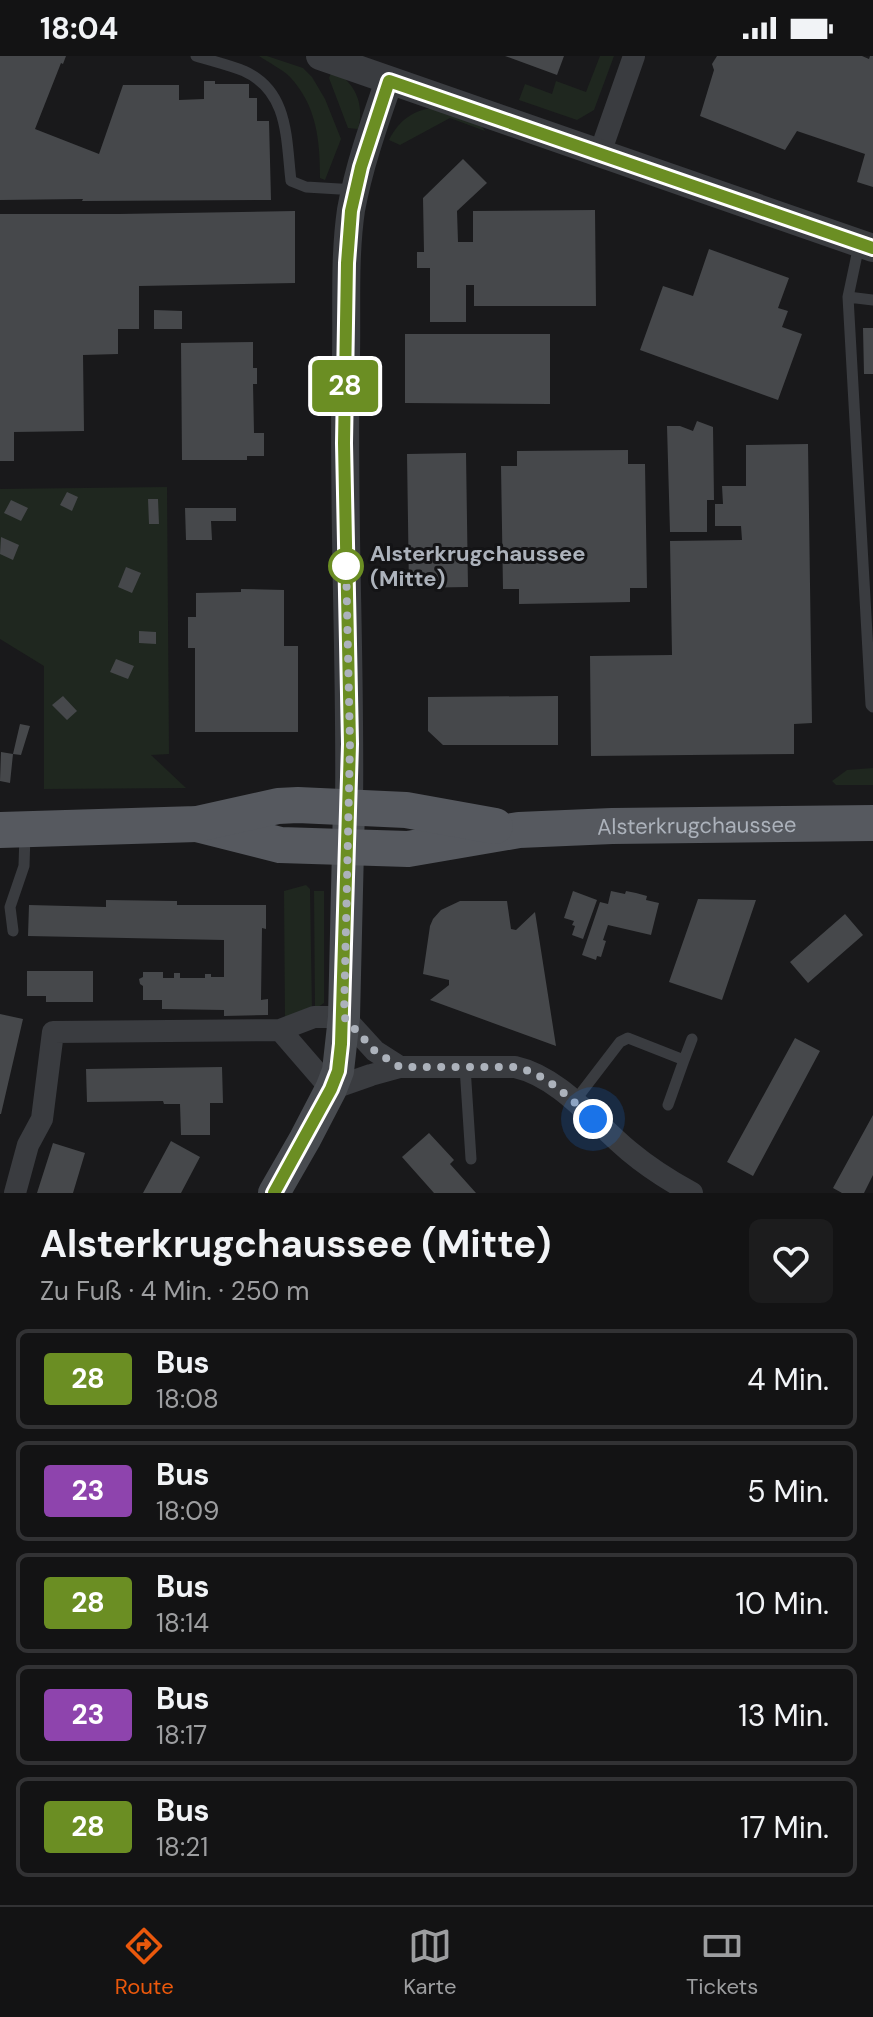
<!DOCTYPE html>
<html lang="de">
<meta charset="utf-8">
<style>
:root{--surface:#131314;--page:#1c1c1d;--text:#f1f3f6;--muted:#9d9ea0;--line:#323234;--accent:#ea580c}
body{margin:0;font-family:"DM Sans",sans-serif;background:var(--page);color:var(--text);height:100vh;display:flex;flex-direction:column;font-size:30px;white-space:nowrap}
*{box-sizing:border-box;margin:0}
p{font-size:26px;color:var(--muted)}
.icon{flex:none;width:44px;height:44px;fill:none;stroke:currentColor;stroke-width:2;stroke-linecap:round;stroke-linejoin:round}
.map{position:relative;height:1137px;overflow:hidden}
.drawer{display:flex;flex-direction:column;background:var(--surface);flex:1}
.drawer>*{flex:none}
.badge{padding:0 16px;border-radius:6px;font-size:28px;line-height:52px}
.you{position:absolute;width:40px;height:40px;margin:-20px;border:6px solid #fff;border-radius:50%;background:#1a73e8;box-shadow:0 0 0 12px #1a73e833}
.map>.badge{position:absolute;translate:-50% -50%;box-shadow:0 0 0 4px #fff}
.round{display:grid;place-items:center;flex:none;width:84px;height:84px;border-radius:12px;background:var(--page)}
.head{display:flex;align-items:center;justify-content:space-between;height:136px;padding:0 40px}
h1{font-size:38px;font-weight:700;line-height:60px}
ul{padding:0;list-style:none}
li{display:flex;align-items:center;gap:24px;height:100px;margin:0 16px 12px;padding:0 24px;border:4px solid var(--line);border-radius:12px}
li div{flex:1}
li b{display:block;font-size:30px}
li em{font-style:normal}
li .badge{min-width:88px;font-weight:700;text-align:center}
.status{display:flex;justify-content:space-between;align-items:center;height:56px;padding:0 40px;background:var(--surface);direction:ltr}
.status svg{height:22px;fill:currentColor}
.tab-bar{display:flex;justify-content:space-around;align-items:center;height:112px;border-top:2px solid var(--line);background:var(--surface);font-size:22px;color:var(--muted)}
.tab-bar a{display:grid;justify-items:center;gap:4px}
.tab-bar .current{color:var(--accent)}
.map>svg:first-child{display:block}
</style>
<div class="status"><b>18:04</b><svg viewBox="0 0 49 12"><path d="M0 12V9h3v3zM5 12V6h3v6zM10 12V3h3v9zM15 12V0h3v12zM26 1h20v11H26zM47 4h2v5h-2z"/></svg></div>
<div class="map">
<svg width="873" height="1137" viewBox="0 0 873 1137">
<rect width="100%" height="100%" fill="#19191b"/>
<path fill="#1f271f" d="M259,0H267L303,12L312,21L325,43L341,83L325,124L320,122C320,85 317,50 290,21C282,13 269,7 259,0Z
M600,0H614L594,54L577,64L519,44L525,28L552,38L556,25L586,36Z
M332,15C355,25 365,48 358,73L348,72L329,22Z
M436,52L477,64L485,75L450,62L400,89L389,84C399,64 414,53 436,52Z
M167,431L169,698L151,699L186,732L44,733V610L0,583V433Z
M873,712V729H836L832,725L847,714Z
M306,829L310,833L312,955L285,965L284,835Z
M314,835H324V947L315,953Z"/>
<path fill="#46484b" d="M0,0H66L63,8L61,7L35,73L99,98L123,29H179V44L204,43V25H215V28H249V42H257V65H269L271,144L82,145L83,143L0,144Z
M505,0H564L557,19Z
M717,0H862L869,3L870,0H873V131L857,126L865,98L797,75L785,94L700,60L714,14L712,8Z
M463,103L487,127L457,155L458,186H473V155L595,154L596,250H474V229H466V266H430V212H417V196H424L423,142Z
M295,155V227L139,230V273H118V298L83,299L84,375L14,376V405H0V158H119Z
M709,193L789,222L778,252L788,255L782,271L802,278L778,344L640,294L663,230L693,240Z
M154,254L182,255V273H154Z
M863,272H873V318H864Z
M405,278H550V348L405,347Z
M253,286V312H257V328H253L254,377H264V400H247V404H182L181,287Z
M697,365L713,371L714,444H707V476H670L667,370H680L693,375Z
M808,388L812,667L794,668V698L591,700L590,600L672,599L670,485L742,484L741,470H715V448H723L722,430H746V389Z
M628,394V408H645L647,532H630V546L519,548V533H503L501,410H517V395Z
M466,397L468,531L409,532L407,398Z
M67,436L78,441L72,455L60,449Z
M148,443H158L159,468H149Z
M11,444L28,452L21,465L4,457Z
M185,452H236V465H211L212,484H186Z
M1,481L19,489L13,504L0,498Z
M126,511L141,517L132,537L118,531Z
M241,533L284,534V590H298V676H195V592H188V561H196V537L241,536Z
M139,575L156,576V588L139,587Z
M116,603L134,610L128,623L110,616Z
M63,640L77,655L67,664L52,649Z
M558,640V689H443L428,675V641Z
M20,668L30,670L21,699L13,698Z
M1,696L13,698L10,727L0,725Z
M573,835L597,844L583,883L572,879L575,870L572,869L574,865L564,862Z
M611,835L625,838L626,835L636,837L647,840L646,844L659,847L651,879L608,869L603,884L606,885L601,901L597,900L596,904L582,899L600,846L608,848Z
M698,843L756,844L722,944L669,926Z
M106,844L177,845V849H266V873L262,872L261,944L268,943V959L224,960V954L162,953V944H143V930L140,928L139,923L143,921V916H163V922H174V917H180V922H205V918H211V921H224V884L28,880L29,849L106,851Z
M460,845H507L511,873L516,874L535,856L556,990L430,944L449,929V924L423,918L430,870L433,863L441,854Z
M845,858L863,879L808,927L790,906Z
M27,915H93V946H46V940H27Z
M0,958L23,963L1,1058H0Z
M795,982L820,995L753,1120L727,1106Z
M222,1011L223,1047H210V1079H181L180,1048H164L163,1045L87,1046L86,1013Z
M873,1059V1119L864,1137H842L833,1132Z
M429,1077L454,1104L450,1108L476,1137H434L402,1101Z
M171,1085L200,1101L181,1137H143Z
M53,1087L85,1097L73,1137H37Z"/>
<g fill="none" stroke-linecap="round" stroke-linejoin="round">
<path stroke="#3a3c40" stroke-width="11" d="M196,0C212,5 229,9 244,15C289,35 286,83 291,125L306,131L356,134
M859,189L848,241L871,649L873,651
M848,241L873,244
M13,875L10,851L24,810L25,778
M465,1011L471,1103
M574,1046L620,986L628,982L684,1004L692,983
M668,1049L684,1004"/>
<path stroke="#3a3c40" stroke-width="22" d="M600,97L634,0
M280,974L331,1033L371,1019L400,1011H515C560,1021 594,1066 629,1095C648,1111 670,1125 692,1137
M15,1137L28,1089L42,1063L53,976L280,974L314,961H344L375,995L400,1011"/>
<path stroke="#3a3c40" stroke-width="28" d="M320,0L873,192
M349,750C351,600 342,450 346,300C347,252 344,202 351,154C359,110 374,68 389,25"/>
<path stroke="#484b50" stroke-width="32" d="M274,1137L305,1083L331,1033L338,1015L344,961L349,750"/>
<g stroke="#56595f" stroke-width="36">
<path id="s1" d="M197,768L280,789L408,793L519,774L612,770L873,767"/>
<path d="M0,774L197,768L278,750L298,749L406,754L495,770"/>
</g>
</g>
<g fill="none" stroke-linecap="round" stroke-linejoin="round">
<defs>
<path id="line" d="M274,1137L331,1033L338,1015L341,988L350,688L344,387L347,207L351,155L361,111L389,25L873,192"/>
</defs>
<use href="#line" stroke="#fff" stroke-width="18"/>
<use href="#line" stroke="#6b8e23" stroke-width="12"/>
<path stroke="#acb2bb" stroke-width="8" stroke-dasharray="0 14.4" d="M346,510V506L350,688L344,961L375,995L400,1011H515C547,1018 568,1041 593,1063"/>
</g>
<circle fill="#fff" stroke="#6b8e23" stroke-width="4" cx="346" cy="510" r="16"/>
<g text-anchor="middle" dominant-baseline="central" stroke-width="6" stroke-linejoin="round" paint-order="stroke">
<g font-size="22" font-weight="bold" fill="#acb2bb" stroke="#141416" text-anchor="start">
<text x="370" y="497">Alsterkrugchaussee<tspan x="370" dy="25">(Mitte)</tspan></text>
</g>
<g font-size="22" fill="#acb2bb" stroke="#141416">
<text stroke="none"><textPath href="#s1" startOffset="504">Alsterkrugchaussee</textPath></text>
</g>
</g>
</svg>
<div class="you" style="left:593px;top:1063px"></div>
<b class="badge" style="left:345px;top:330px;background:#6b8e23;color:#fff">28</b>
</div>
<section class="drawer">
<div class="head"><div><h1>Alsterkrugchaussee (Mitte)</h1><p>Zu Fuß · 4 Min. · 250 m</p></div><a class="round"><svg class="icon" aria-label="heart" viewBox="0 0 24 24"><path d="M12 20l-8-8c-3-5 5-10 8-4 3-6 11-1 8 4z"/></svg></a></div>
<ul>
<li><span class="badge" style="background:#6b8e23;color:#fff">28</span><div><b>Bus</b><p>18:08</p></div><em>4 Min.</em></li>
<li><span class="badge" style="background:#8e44ad;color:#fff">23</span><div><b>Bus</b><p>18:09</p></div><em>5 Min.</em></li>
<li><span class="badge" style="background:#6b8e23;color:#fff">28</span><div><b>Bus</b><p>18:14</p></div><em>10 Min.</em></li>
<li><span class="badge" style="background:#8e44ad;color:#fff">23</span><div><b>Bus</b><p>18:17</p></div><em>13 Min.</em></li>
<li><span class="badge" style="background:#6b8e23;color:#fff">28</span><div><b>Bus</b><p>18:21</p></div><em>17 Min.</em></li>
</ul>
</section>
<nav class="tab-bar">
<a class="current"><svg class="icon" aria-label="directions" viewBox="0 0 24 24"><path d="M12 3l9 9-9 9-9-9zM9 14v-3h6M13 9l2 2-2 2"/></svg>Route</a>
<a><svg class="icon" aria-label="map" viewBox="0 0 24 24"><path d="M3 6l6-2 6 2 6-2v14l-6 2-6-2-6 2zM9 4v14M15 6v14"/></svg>Karte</a>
<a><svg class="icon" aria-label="tickets" viewBox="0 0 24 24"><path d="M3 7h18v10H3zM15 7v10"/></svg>Tickets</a>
</nav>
